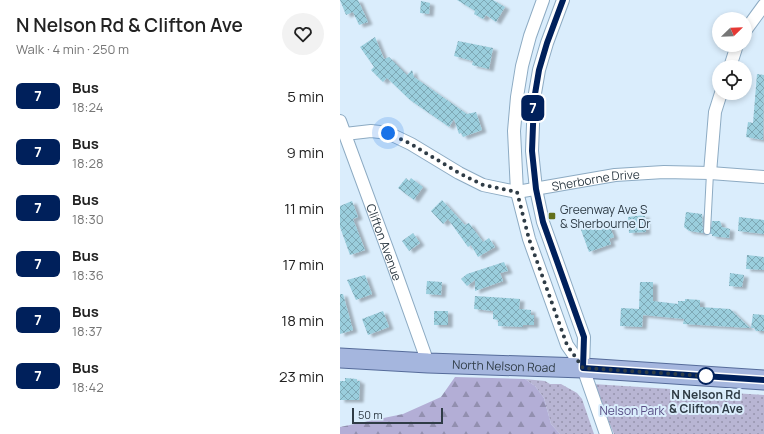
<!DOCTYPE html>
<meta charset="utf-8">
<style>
:root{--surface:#fff;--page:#f2f2f2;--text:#222;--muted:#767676}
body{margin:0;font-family:Manrope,sans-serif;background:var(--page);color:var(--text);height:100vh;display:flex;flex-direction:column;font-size:15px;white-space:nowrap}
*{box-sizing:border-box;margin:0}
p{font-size:13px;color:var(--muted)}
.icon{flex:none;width:22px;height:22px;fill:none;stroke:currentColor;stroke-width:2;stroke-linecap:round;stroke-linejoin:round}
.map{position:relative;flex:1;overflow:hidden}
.side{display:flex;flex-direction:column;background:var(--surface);width:340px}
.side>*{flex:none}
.badge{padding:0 8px;border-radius:6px;font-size:14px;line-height:26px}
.needle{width:26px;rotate:67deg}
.buttons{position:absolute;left:372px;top:12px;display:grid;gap:8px}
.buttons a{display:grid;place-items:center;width:40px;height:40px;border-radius:50%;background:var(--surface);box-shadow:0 2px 6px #0003;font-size:20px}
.scale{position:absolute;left:12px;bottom:10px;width:91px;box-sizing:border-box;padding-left:4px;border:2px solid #2f3c46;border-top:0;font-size:11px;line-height:14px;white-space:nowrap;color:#2f3c46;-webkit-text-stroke:3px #daedfc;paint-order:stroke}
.you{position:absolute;width:20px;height:20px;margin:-10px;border:3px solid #fff;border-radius:50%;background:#1a73e8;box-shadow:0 0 0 6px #1a73e833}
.map>.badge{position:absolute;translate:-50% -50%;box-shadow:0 0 0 2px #fff}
.round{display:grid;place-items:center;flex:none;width:42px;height:42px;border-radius:21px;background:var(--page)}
.headline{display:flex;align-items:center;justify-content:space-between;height:68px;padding:0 16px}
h1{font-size:19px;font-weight:600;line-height:30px}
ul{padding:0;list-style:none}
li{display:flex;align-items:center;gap:12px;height:56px;padding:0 16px}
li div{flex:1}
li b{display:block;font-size:15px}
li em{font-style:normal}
li .badge{min-width:44px;font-weight:700;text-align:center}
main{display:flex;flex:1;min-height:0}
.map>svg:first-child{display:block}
</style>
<main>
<section class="side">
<div class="headline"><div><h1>N Nelson Rd &amp; Clifton Ave</h1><p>Walk · 4 min · 250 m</p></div><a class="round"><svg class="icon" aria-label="heart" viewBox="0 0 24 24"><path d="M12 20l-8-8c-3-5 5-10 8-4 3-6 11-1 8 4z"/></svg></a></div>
<ul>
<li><span class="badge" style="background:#00205b;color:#fff">7</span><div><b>Bus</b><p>18:24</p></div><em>5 min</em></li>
<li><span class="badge" style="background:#00205b;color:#fff">7</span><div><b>Bus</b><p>18:28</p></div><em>9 min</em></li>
<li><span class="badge" style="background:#00205b;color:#fff">7</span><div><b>Bus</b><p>18:30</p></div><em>11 min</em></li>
<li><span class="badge" style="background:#00205b;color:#fff">7</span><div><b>Bus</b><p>18:36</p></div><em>17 min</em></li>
<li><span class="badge" style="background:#00205b;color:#fff">7</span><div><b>Bus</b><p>18:37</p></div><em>18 min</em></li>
<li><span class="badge" style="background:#00205b;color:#fff">7</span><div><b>Bus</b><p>18:42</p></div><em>23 min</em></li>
</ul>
</section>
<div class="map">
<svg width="424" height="434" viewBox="0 0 424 434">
<defs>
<pattern id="green-dots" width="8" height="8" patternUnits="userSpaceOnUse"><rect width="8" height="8" fill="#b8b5d3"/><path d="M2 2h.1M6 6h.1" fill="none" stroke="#9694ad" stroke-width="1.8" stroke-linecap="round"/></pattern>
<pattern id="forest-firs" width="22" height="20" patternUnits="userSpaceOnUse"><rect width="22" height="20" fill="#b3aed6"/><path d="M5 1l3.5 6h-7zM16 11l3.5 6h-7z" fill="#928faf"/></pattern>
<pattern id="building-cross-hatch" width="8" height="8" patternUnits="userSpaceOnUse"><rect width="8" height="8" fill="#9acedd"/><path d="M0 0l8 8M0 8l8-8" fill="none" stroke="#7ea8b5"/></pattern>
<filter id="shadow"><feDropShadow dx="4.5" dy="2.5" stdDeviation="1" flood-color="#0004"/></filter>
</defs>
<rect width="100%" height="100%" fill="#daedfc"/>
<path fill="url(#green-dots)" d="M185,379L205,381L210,384H221L237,393L242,399L254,434H220L211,424L204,398L195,386Z
M253,384L424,395V434H274Z"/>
<path fill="url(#forest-firs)" d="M115,377L185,379L195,386L204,398L211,424L220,434H0V427L63,414L101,397Z"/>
<path fill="url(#building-cross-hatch)" filter="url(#shadow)" d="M0,0H18L28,22L19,25L13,12L6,15Z
M117,0H153L165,7L156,22L146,15L143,19L134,14L135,11Z
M81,1L90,3L89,14L80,13Z
M35,37L44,59L49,57L67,75L72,70L74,77L127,114L136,112L142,130L123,137L121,133L119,134L114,119L109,127L70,100L47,78L43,82L31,70L34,67L20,47Z
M118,41L153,48L149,69L132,65L133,61L114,56Z
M417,74L424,75L423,140L406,137L408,122L413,123Z
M66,178L69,181L71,178L83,187L74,200L58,188Z
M102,200L125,225L129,223L143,242L149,238L155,247L138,257L131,245L128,247L108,219L103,224L91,211Z
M12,201L18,217L13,219L25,250L10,255L0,227V206Z
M346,212L362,214L363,233L349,231L344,227Z
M305,215L306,232L289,233L288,217Z
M399,217L424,220V234L398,231Z
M257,221L259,225L268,222L274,237L269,239L271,244L249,252L240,227Z
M372,221H380L382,227L390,229L389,238L372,236V234H370Z
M73,233L80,243L69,251L62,241Z
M407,255L424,257V270L406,269Z
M164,262L168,271L160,273L163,281L135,291V280L127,286L121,279L127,274Z
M390,273L404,275L402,287L389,286Z
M25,275L32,294L16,300L7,280Z
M87,281L102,282L101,295L86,294Z
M300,282H313V301L338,304V301H345V299L360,300V307L390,309L410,328L343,324L344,319L303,315L302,327L280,326L281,308L299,309Z
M0,294H3L13,330L0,334Z
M135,296L180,299L179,309L191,310V315H194V325H183V327L158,326V320L153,319V311L134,309Z
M43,311L49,327L28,335L22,319Z
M94,311H108V325H94Z
M413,314L424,315V331H416L414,328H411Z
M5,378L17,379V381H20L19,400H0V381H5Z"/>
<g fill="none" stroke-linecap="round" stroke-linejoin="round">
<defs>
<path id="lane" d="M367,231L370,173"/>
<g id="street">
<path d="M203,0L190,36L182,66L177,97L174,131L177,192L189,239L227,345L243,368L266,434"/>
<path d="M223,0L207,43L199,70L194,99L192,151L196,189L203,222L244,337L243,368"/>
<path d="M405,31L424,5"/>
<path d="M390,67L397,45"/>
<path id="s1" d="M0,121L52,262L88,363"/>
<path id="s2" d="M5,134L31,131L48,133L71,144L119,173L143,185L177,192L275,175L324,172L370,173L424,177"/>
<path d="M370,173L375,112L381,93"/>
</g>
<g id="primary">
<path id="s3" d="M0,358L88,363L243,368L424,380"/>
</g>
</defs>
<use href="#lane" stroke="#8dabc3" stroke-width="8"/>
<use href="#street" stroke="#8dabc3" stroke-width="14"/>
<use href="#primary" stroke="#556b9a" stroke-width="21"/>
<use href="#lane" stroke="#fff" stroke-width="6"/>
<use href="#street" stroke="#fff" stroke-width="12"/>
<use href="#primary" stroke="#a5b6de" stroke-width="19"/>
</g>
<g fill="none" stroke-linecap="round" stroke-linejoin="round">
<defs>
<path id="line" d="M223,0L207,43L199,70L194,100L192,151L196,189L203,222L244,337L243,368L424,380"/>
</defs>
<use href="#line" stroke="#fff" stroke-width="9"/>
<use href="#line" stroke="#00205b" stroke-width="6"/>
<path stroke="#2f3c46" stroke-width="4" stroke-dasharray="0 7.2" d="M48,133L71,144L119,173L143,185L177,192L189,239L227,345L243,368L366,376"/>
</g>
<rect fill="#62701b" stroke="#daedfc" stroke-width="1.5" x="208" y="212" width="8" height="8" rx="2"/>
<circle fill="#fff" stroke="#00205b" stroke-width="2" cx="366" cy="376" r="8"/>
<g text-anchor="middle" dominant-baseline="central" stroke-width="4" stroke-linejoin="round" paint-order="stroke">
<g font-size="12" fill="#2f3c46" stroke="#daedfc">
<text stroke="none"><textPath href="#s2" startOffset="266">Sherborne Drive</textPath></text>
<text stroke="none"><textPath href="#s1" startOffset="129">Clifton Avenue</textPath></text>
<text stroke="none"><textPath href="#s3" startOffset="164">North Nelson Road</textPath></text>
</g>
<g font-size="12" fill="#2f3c46" stroke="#daedfc" text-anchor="start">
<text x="220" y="209">Greenway Ave S<tspan x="220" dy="14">&amp; Sherbourne Dr</tspan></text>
</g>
<g font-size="12" font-weight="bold" fill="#2f3c46" stroke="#daedfc">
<text x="366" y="394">N Nelson Rd<tspan x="366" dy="14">&amp; Clifton Ave</tspan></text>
</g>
<g font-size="12" fill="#584e85" stroke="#daedfc">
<text x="292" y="410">Nelson Park</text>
</g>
</g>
</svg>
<div class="buttons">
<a><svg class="needle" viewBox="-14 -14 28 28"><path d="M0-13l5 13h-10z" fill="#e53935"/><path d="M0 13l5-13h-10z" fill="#767676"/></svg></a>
<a><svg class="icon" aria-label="locate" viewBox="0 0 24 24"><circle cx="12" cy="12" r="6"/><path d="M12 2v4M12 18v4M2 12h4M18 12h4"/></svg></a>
</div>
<div class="scale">50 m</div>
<div class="you" style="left:48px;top:133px"></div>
<b class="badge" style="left:193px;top:108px;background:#00205b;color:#fff">7</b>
</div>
</main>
